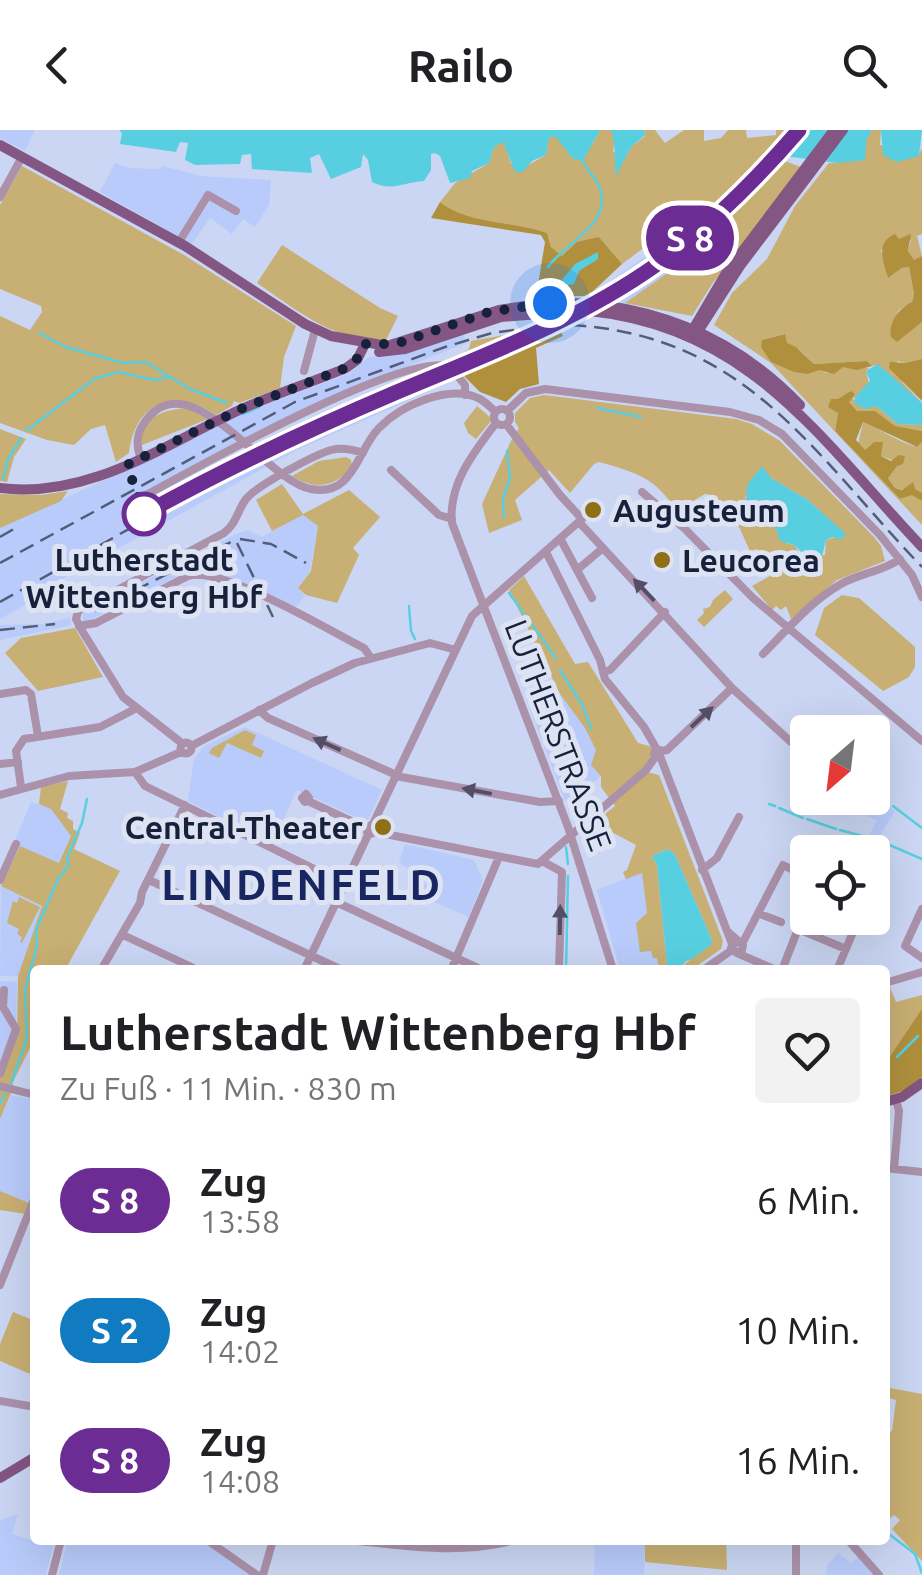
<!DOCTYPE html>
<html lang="de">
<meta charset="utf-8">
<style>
:root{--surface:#fff;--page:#f2f2f2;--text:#202124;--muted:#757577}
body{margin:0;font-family:Ubuntu,sans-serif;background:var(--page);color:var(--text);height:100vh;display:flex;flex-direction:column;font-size:38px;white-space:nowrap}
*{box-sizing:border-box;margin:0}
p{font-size:32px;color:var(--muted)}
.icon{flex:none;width:55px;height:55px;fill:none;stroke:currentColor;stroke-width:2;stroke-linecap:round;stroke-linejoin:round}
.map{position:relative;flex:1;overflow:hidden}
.side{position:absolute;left:30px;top:835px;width:860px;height:580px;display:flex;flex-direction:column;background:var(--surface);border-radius:10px;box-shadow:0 10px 40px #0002}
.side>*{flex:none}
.badge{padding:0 20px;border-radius:32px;font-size:35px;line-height:65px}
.needle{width:65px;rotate:208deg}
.fabs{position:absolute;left:790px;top:585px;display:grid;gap:20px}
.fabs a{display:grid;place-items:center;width:100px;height:100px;border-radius:10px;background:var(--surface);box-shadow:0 10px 40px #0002;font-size:50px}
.you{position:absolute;width:50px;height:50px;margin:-25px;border:8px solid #fff;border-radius:50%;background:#1a73e8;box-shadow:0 0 0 15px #1a73e833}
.map>.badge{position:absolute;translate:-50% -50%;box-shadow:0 0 0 5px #fff}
.round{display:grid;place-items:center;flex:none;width:105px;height:105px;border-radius:10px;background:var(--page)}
.summary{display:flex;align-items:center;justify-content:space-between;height:170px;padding:0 30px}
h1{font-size:48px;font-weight:700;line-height:75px}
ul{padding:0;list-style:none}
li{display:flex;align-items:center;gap:30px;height:130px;padding:0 30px}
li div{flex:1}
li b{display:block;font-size:38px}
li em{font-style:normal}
li .badge{min-width:110px;font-weight:700;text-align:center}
header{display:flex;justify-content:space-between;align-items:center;height:130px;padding:0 30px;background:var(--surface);font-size:45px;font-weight:700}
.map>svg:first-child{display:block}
</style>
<header><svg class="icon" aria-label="back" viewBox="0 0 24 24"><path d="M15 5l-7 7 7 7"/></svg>Railo<svg class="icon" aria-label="search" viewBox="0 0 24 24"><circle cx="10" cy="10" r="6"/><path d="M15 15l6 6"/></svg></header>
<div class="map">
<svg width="922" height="1445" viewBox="0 0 922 1445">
<rect width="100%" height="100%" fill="#cad6f3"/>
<path fill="#b8cbfa" d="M0,0H35L25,21L0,8Z
M115,33L129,38L160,39L163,36L201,46L271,50L269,75L255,97L243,89L232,104L210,88L192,114L100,62Z
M696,91L710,104V113L625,173L600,168L606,154Z
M544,197H559L470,238L463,232Z
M463,202L466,213L307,277L200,331L206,341L274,306L414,248L444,239L450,247L448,253L297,320L53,454L51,460L0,489V398L157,326L236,286L350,243L369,227L403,224Z
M303,384L318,396L310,441L298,458L305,466L294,479L241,452L196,439L205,432L83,494V483L236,404L248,400L262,407Z
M70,488L71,495L0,510V495L42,494Z
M560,564L585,598L596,620L594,633L601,646L570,671H565L530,579Z
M245,597L382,660L367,692L297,660L272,713L188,671L194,629L204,616Z
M873,663L895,681L878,709L869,706L877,691L846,674L849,668H872Z
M31,672L51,678L71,706L59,734L14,713Z
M405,714L474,730L483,750L469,787L420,766L427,749L399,733Z
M644,741L647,743L659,840H620L597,760Z
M1,756L42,776L18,846H0Z
M0,851L17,852L16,891L0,939Z
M11,965L35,970V1055L29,1073L0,1061V989Z
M18,1384L12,1404L53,1416L46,1445H0V1390Z
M68,1410H204L252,1445H59Z
M595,1410H645L644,1445H594Z
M838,1423L851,1433L859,1427L875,1445H826L827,1436Z"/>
<path fill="#c8af73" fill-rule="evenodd" d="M600,0H611L615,9L613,21L623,32L631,17L645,6L644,0H655L665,13L684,0H704V11L721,8L728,0H746L747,8L776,5V0H784L785,9L749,47L710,80L680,91L622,134L599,107L562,126L551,117L547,103C514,91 467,94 440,72L455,53L489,33L494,17L504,11L511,34L528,35L546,25L549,7L555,5L592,15Z
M872,0H881L880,15L918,26L922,18V104L917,106L922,126L914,131L908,121L911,110H899L881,120L888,148L902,138L909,137L914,164L912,172L899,180L891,196L897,211L922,192V229L905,233L897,231L902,252L922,273L878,235L872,236L867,231L814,234L800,220L786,213L784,204L762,210L826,243L843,237L869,238L866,241L869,254L853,269L876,276L898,294L922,295V301L895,296L875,282L857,281L849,272L851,261L838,282L835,301L900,369L912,364L922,371V395L771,233L714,195L732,163L767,129L795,76L829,33L864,30L866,10Z
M782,30L801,37L712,154L692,186L625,173L710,113L725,89Z
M22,36L184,125L296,196L284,227L280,258L239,273L234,271L232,276L216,285C174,257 135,272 129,323L116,332L105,295L91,299L74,315L47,310L0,293V186L30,200L42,182L41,176L0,159V75Z
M282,115L380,178L398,186L386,210C337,214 295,179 257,153Z
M539,199L456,236L451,231L469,219L471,211Z
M544,265L736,289L752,294L780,311L874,407L881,416L885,431L837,450L791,489L786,476L781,480L776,476L772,480L752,456L770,446L757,419L750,421L734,386L725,390L712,365L705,364L688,374L695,386L686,394C658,350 646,345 599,332L594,334L570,363L549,340L515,370L522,390L489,403L482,374L511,311L519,298L515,292V283L530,268ZM771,348L808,370L845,404L826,410L825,425L803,427L794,415C779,413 779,405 774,393L761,390L746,370L745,367Z
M477,276L491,288V291L476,309L468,303L464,293Z
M186,278L208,289L142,315C140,287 163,280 186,278Z
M863,292C880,299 898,312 917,317L922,312V363L895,358L888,348L895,331L881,326L871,314L865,321L858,314Z
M0,299L26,309L14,327L7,352L0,351Z
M346,327L351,330L352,337C334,358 315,360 292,346L319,331Z
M282,354L303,384L349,360L380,387L353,418L359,425L337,473L306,465L298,458L311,441L318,396L303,385L272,401L256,370Z
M68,361L61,371L0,398V364L41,365Z
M524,446L575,534L588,532L638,613L652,617L647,642L659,645L723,811L721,819L691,840H678L712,810L675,725L668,719L652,726L657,735L667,835L673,840H659L657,828H653L651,821L640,822L636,793L647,783L642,743L626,749L623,742L627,740L636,715L606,699L598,690L615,676L601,657V646L591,635L596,620L585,598L560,564L509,460Z
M725,460L733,469L704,497L697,490L704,483L703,479L710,477L713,470Z
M842,465L859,468L915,517V537L909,547L883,561L815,505L824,478Z
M75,498L103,547L38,561L5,523L21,508Z
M245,600L256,605L252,615L264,621L261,628L227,613L219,628L209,623L212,618Z
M68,651L60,679L68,683L67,688L73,691V699L80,703L74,719L120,741L65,840H35V908L12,954L14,956L0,989V949L17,906L18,846L42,776L1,756L20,716L59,733L71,706L51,679L39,674L41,657Z
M19,767L40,777L22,813L20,812L22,807L17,804L19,799L7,793L13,771L17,773Z
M890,857L896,872L922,865V947L885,967V858Z
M0,1061L29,1073L26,1084L0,1080Z
M13,1182L35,1191V1246L0,1231V1214Z
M885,1257L922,1264V1431L892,1399L900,1390L894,1385L885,1393V1304L892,1301L896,1270L885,1267Z
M645,1410H726L727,1440L645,1432Z"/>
<path fill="#b0903d" d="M440,72C467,94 514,91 547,103L551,117L562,126L577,112L599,107L622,134L588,166H541L537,161L545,112L541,105L431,88Z
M895,104L899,109L911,104L908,121L914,130L922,126V192L897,212L891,207C888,193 899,178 912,172L914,164L909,137L902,138L888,148C883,132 875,112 895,104Z
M559,199L563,206L536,218L539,254L520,259L506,272L480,262L460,242Z
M785,204L787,213L796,217L814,234L867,231L872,236L857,240L843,237L834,244L819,240L808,244L794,242L771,232L761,217L762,210Z
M922,229V271L889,238L890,232L905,233Z
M851,261L855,264L849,272L857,281H875L895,296L922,301V312L917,317L863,292L856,310L865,320L874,312H883L881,326L891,331L899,325L905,326L903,334L897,336L888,348L895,358L902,360L913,352L915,359L922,363V371L912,365L900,369L835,301L838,283L828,277L831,269H838Z
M922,879V947L908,959L885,967V934Z"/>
<path fill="#58cfe0" d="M119,0H600L583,31L573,29L555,6L549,8L546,25L532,31L523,42H515L503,12L494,17L489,33L472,41L470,48L450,53L440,26L435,23L431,24V40L424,51C404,52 392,62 372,52L368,30L363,24L361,37L331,49L319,24L310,28L312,43L252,39L251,24L242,25L240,34L195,35L185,30L188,13L180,12L176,22L120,14L122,3Z
M611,0H644L645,5L631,17L616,46C614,31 616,13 611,0Z
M784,0H872L866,11L865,30L838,33L784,26Z
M881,0H922L919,26L897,32L883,25Z
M598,122V129L579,141L574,154L564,156L560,152L575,134Z
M878,234L922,273V295L898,294L876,276L866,279L855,274V267L870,251L866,241Z
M762,336L771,348L808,370L846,404L841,410L833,407L826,410L819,439L794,415L780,411L774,393L762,390L746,370L747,355Z
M668,719L675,725L712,810L711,815L692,829L686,831L678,840H671L667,835L657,735L652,726Z"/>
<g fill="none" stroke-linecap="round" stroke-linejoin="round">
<path stroke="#58cfe0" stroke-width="2.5" d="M548,137C565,113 612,94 600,59C597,48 587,42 583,31
M39,203L66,217L123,233L146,232L190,259L227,273
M597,278L641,287
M243,284L259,277
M26,301L94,249L118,242L155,250L170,247
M3,349L8,329L21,308
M504,387L503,369L510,348L507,321
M509,463L556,528
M409,476L411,501L415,509
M560,540L583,576L591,598
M803,605L808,608
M769,674L775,676
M893,676L922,698
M779,678L803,688
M807,689L836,699
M840,700L877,710
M885,713L922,729
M566,717L568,734
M566,840L568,746
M897,927L918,906
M11,954L27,908L25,860L37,816L36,800L58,749L69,735L67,728L82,693L87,669
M0,974L5,964
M885,1401L915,1424L922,1443
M519,1412L528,1410"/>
<path stroke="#ab91aa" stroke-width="8" d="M0,67L22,27
M179,112L208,65L236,81
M304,241L315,200
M456,244L465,255V265
M494 287a8 8 0 1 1 16 0a8 8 0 1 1-16 0Z
M507,281L526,263L545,259L730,282L759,290L782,304L880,405L912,445L922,467
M496,293C474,322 448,354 452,393L568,697L613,840
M141,329C136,316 136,304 144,293C189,227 266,352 311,359C354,367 357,320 379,298C400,276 448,254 478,268C485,271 490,277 496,282
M391,340L439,385L452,389
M642,362L685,399L753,468L922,611
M146,365C194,339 407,219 451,237
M579,392L732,558L791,612
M561,410L592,468
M546,422L600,530L605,549L644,597L656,618L654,624L658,626L662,621L656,618
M577,440L603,418
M79,496L96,493L188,446C221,435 330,501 364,518L371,528
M763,524C787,500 811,471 841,454C860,443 882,442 900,429
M603,542L610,540L665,482
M0,564L26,560L31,564L38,606
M259,580L268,588L401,647L540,672L559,671
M180.5 618a5.5 5.5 0 1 1 11 0a5.5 5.5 0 1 1-11 0Z
M183,614L123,567L81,499L76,489L78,481L224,403C237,393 237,381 246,369C256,356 314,325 331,320C342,317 352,319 363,323
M191,616L312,553L355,533L430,513L456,520
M662,621L667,620L732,558
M660,626L732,814
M0,634L18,632
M135,642L145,656L345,754
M21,657L16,621L24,609L100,597L135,579
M306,664L309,668L305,672L302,668Z
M0,665L69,646L135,642L181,622
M308,671L366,698
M372,696L375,702L368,705L366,698L373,694L472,486L582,389L560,365L506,294
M375,702L538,734L646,640L656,626
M542,731L562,742L559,840
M702,740L717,728L739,687
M0,750L16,714
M149,750L342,840
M336,772L482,840
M922,779L905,816L922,828
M760,784L781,792
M727,801L743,815L742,820L737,823L731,818L737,811
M123,805L198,840
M742,814L783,735L801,744
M737,823L776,840
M101,840L140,773L142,762L185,675
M304,840L368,705
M451,840L499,727
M703,840L732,820
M782,840L798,799L846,819
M837,840L859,788
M885,853L922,842
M0,944L16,899L3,877L4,860
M0,956L35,965
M885,1038L922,1042
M894,1039L899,981L896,970
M0,1155L35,1067
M0,1271L35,1277
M207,1410L257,1445
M348,1410C403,1416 461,1425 515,1410
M796,1410V1445
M848,1410L879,1445
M52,1445L61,1410
M263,1445L273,1410"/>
<path stroke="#845683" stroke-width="10" d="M0,15L185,116L305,194L331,206L387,216L499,180L538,174L589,173
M601,175C678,185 746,218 800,275
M589,181C750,197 820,309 922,417
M692,201L726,143L834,0
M697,203L740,136L843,0
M379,222L405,219L501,187L577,181
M0,358C85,369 158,319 231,284C268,266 308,254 346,238L357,230L365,214
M885,972L902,967L922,953
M0,1348L35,1327"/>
<path stroke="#535d78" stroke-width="2.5" stroke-dasharray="15 8" stroke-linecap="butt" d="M571,195C746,205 812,322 922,437
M0,407L19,396
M240,409L271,414L306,433
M237,413L273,487
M0,433L295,272L445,217L492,203L541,196
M0,472C107,412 214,348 326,295C411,256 501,227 583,183C669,137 740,74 803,0
M94,481L233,411
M0,500L55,494"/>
</g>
<defs><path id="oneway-solid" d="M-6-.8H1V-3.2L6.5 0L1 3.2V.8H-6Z" transform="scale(2.5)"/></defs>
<g fill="#534e68">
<use href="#oneway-solid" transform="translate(644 460) rotate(-134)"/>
<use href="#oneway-solid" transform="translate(702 587) rotate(-43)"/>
<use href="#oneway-solid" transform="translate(327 614) rotate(-156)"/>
<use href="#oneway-solid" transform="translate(477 661) rotate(-169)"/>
<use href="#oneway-solid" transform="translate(560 790) rotate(-89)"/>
</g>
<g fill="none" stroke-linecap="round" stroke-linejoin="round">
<defs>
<path id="line" d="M144,384C226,338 310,299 397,262C485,225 577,191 656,135C709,97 756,50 799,0"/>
</defs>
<use href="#line" stroke="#fff" stroke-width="22"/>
<use href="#line" stroke="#6b2c94" stroke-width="15"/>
<path stroke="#18213c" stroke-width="10" stroke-dasharray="0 18" d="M144,384L127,335L243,278L346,238L360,226L365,214H396L489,182L550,173"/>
</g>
<g fill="#8f7014" stroke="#dde3f2" stroke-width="4">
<circle cx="593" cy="380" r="10"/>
<circle cx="662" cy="430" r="10"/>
<circle cx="383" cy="697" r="10"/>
</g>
<circle fill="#fff" stroke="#6b2c94" stroke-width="5" cx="144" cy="384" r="20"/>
<g text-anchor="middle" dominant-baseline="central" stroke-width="10" stroke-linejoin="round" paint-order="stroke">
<g font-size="32" font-weight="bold" fill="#18213c" stroke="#dde3f2" text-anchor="start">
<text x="613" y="380">Augusteum</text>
<text x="682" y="430">Leucorea</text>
<text x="363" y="697" text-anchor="end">Central-Theater</text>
</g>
<g font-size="32" font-weight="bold" fill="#18213c" stroke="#dde3f2">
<text x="144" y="429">Lutherstadt<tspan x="144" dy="37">Wittenberg Hbf</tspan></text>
</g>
<g font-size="32" fill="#18213c" stroke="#dde3f2">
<text transform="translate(559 605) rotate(69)">LUTHERSTRASSE</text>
</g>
<g font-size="42" font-weight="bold" letter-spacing="2.5" fill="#182761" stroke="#dde3f2">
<text x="302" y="754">LINDENFELD</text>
</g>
</g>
</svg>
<div class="fabs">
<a><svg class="needle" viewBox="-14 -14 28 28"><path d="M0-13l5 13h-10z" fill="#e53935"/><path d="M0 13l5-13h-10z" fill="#757577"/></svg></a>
<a><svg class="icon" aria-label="locate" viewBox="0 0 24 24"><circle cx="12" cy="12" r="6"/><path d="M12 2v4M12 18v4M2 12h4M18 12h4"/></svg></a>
</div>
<div class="you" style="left:550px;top:173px"></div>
<b class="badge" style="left:690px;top:108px;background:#6b2c94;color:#fff">S 8</b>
<section class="side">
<div class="summary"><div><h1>Lutherstadt Wittenberg Hbf</h1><p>Zu Fuß · 11 Min. · 830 m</p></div><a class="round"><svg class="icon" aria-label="heart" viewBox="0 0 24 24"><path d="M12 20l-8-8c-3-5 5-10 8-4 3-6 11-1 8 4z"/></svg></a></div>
<ul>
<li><span class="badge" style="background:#6b2c94;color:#fff">S 8</span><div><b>Zug</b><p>13:58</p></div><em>6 Min.</em></li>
<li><span class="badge" style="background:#107bc0;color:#fff">S 2</span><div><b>Zug</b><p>14:02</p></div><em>10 Min.</em></li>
<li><span class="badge" style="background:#6b2c94;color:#fff">S 8</span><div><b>Zug</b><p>14:08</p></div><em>16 Min.</em></li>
</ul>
</section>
</div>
